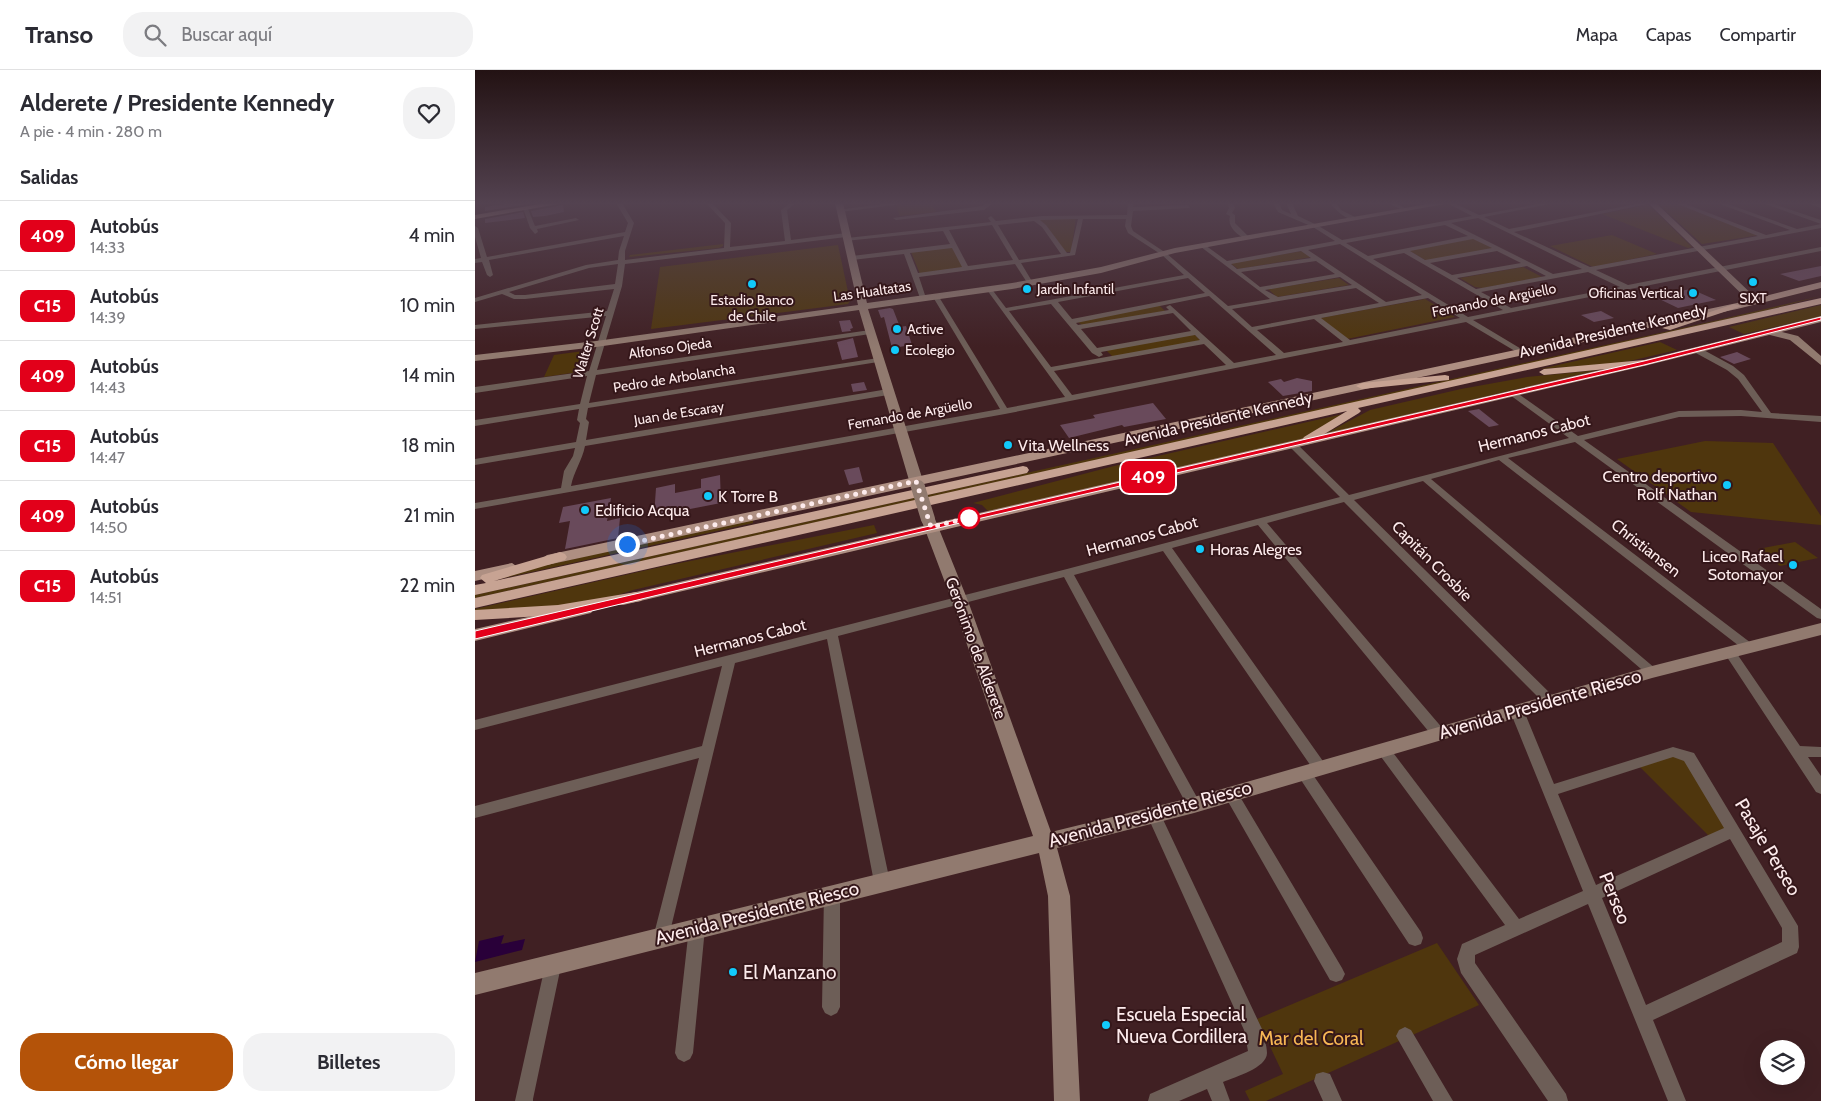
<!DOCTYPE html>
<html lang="es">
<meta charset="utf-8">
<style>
:root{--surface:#fff;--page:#f2f2f3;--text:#2b2b33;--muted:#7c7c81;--line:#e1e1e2;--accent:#b45309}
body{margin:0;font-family:Cabin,sans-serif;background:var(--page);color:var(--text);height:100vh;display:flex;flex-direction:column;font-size:19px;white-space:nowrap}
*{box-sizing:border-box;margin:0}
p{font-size:16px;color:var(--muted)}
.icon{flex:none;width:28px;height:28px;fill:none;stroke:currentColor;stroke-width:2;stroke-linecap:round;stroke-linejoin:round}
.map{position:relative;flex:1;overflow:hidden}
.drawer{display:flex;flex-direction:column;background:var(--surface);width:475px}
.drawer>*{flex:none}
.badge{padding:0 10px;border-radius:8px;font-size:18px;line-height:32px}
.tools{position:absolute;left:1285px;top:970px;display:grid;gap:10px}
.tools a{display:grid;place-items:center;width:45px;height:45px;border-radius:50%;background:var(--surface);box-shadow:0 5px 20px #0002;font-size:25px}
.you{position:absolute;width:25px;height:25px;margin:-12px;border:4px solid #fff;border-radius:50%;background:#1a73e8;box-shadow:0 0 0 8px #1a73e833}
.map>.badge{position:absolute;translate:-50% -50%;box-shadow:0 0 0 2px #fff}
h2{padding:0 20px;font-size:19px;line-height:45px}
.round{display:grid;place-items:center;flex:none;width:52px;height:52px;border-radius:20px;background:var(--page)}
.overview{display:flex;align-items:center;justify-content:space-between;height:85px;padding:0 20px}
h1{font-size:24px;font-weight:800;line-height:38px}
.primary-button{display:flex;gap:10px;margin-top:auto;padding:10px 20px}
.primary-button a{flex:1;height:58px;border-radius:20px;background:var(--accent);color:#fff;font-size:20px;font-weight:800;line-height:58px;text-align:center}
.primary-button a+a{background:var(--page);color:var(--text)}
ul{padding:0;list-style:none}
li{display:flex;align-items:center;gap:15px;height:70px;padding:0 20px;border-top:1px solid var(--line)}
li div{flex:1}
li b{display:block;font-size:19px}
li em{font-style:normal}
li .badge{min-width:55px;font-weight:700;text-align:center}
header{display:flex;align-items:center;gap:30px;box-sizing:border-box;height:70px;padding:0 25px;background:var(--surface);border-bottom:1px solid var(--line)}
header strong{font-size:24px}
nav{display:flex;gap:28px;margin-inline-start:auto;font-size:18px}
.search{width:350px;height:45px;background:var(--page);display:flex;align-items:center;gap:12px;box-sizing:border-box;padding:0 18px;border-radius:20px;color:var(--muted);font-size:19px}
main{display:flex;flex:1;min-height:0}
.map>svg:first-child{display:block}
</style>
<header>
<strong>Transo</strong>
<div class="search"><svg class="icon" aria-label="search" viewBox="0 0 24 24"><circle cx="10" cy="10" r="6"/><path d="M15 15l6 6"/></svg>Buscar aquí</div>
<nav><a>Mapa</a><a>Capas</a><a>Compartir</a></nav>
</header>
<main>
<section class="drawer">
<div class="overview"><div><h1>Alderete / Presidente Kennedy</h1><p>A pie · 4 min · 280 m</p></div><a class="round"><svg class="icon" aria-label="heart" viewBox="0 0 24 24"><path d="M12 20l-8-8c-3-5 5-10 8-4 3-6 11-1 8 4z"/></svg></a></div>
<h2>Salidas</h2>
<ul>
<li><span class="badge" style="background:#e2001a;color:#fff">409</span><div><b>Autobús</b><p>14:33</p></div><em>4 min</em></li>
<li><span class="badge" style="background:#e2001a;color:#fff">C15</span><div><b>Autobús</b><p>14:39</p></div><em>10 min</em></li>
<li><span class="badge" style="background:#e2001a;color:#fff">409</span><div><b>Autobús</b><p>14:43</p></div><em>14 min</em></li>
<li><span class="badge" style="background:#e2001a;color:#fff">C15</span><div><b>Autobús</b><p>14:47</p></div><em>18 min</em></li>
<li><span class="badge" style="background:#e2001a;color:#fff">409</span><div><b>Autobús</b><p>14:50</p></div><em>21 min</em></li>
<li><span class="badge" style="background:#e2001a;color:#fff">C15</span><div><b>Autobús</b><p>14:51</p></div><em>22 min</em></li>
</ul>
<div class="primary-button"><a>Cómo llegar</a><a>Billetes</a></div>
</section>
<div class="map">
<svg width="1346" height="1031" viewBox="0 0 1346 1031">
<rect width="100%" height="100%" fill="#402023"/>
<path fill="#4f360d" d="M456,133L461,142L425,146L421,136Z
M1182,133H1201L1285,165L1227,174Z
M1171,135L1175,136L1217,177L1213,178L1127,144Z
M601,148L596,182H591L561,149Z
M1137,165L1182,184L1118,197L1075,176Z
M1000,168L1020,179L952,191L933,180Z
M248,174V176L244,178L154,187L155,185Z
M363,175L375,231L373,234L176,259L185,197Z
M478,177L488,198L445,204L436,182Z
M827,181L837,187L763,199L755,193Z
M1048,197L1067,207L1008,218L1000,217L985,208Z
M864,208L874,215L802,227L793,219Z
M1346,226L1272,246L0,528V525L1230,253Z
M950,229L980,247L872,269L845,248Z
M684,235L690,241L608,256L602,251Z
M1346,235V246L1343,247L1269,264L1254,257Z
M718,263L726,271L638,287L630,279Z
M1185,272L1202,280L1146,293L1065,299Z
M116,280L110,301L69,307L79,285Z
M1124,300L850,364L895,340L986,319L1052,307Z
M868,344L828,369L513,441L507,435L498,433L639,396Z
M1230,371L1298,373L1346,446V455L1216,442L1142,389Z
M278,450V453L20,510L38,502Z
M399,455L402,463L158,520C108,538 53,539 0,544V539L190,496Z
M1320,472L1343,488L1305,496L1283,479Z
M1198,686L1208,687L1250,754L1249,760L1234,766L1165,697Z
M962,873L1004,935L791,1031H775L770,1021L808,1004L782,949Z"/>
<path fill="#290039" d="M29,865L26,874L50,869L47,880L0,892L4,871Z"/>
<path fill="#694a5b" d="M36,133H60L10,141V137Z
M88,135L89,142L70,146L58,147L56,141Z
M48,142L50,148L10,153V149Z
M1346,196V206L1324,211L1305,204Z
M1216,219L1241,230L1203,238L1178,226Z
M415,238L418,239L425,257L431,256L437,275L417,278L409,247L406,248L403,240Z
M1126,241L1139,248L1119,252L1106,245Z
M375,250L378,258L375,259L376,261L367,262L364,251Z
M378,268L383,287L367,290L362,272Z
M1262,282L1276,289L1259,294L1245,287Z
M822,308L837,311V321L808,326L793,312L806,309L809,312Z
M389,312L392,320L378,322L376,314Z
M678,333L691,349L649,357L647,355L594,368L585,355L620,348L618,345Z
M1004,339L1024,355L1014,357L993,341Z
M384,397L388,412L374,415L369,400Z
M245,405L246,433L179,446L181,418L200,414V423L226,418V409Z
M136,428L132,451L145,448L143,468L90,479L95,451L84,453L88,437Z"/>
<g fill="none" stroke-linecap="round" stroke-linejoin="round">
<path fill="#6d5e57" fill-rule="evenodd" d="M141,133H147L159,153L150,181V190L249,178L250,153L231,133H237L256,153L255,177L310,171L306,140L315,133H321L312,140L316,170L371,163L374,165L371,167L150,194L147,216L122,300L395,260L399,262L395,264L121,305L114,333L403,288L407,290L403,292L113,338L111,349L114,352L111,370L413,319L417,322L413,325L110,376C107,391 99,401 96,416L525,339L458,227L461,225L464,227L532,338L590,327L512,220V218H516L531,238L709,205L687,185L653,163L650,156L651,149H608L600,185L546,193L558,213L557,214H553L540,194L444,207L451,228L448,230L445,228L429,184L377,190L374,188L377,186L475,174L468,161L370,171V169L372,168L516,152L513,148L516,146L521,151L567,146L652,145L653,133H659L658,137L713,135L715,138L658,141L656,156L658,161L691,183L753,236L795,229L726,177V175H730L752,191L860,171L838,157L803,142L798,133H804L807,140L816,144L811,133H817L823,146L842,155L867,170L997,146L972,133H979L1004,145L1068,133H1080L1009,147L1034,159L1166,133H1177L1039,162L1115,197L1283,166L1200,133H1208L1291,165L1315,160L1242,133H1250L1322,159L1346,154V158L1121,200L1153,215L1346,177V181L998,250L1048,280V284H1045L991,252L530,344L0,439V433L86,418L89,401L98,386L100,378L0,395V389L101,372L105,353L102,350L104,339L0,356V350L105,334L112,306L0,323V317L114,301L131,246L0,259V255L132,241L139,219L50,229H39L27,224L0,232V228L111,195L143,190L144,181L149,166L14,190L18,205L15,207L12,205L7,192L0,193V189L6,188L0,167V156L3,158L12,187L150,162L153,153ZM1003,148L1107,199L1078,204L976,153ZM603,149L595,183H592L571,155L565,150ZM559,151L567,157L586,184L544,190L523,155ZM517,155L538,190L493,196L474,160ZM970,155L993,166L893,186L871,173ZM998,169L1017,178L950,190L935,181ZM865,174L947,225L911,232L833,180ZM477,178L487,197L443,203L435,183ZM826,181L836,188L762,199L756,194ZM1022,181L1046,193L977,205L955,193ZM929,183L1028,240L993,247L898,189ZM841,191L860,204L785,217L766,202ZM143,194L140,214L50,225H40L34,222L114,198ZM1052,196L1071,206L1001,219L982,208ZM1113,202L1145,217L1036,238L1006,222ZM865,207L877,215L803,227L790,220ZM713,208L730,223L597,249L583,232ZM881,218L904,233L777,257L757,239ZM734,226L801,285L759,293L695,235L691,237L694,240L603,255L601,253ZM953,228L985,248L875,270L846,248ZM576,234L617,283L624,287L628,285L626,282L720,265L725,270L576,297L534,241ZM698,243L716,261L622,278L606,259ZM839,249L868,272L809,283L782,260ZM729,274L751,295L597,325L579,301Z
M416,133H435L365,142L362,140Z
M512,133H518L509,140L421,150L418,148L507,136Z
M752,133H758L760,138L757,143L760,145V153L774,167V169H770C762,164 752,157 755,146L751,144L754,138Z
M855,133H861L866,140L884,149C874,153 861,141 855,133Z
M913,133H920L934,140L929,141Z
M1288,133H1296L1346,150V154Z
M1334,133L1346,134V138L1335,134Z
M48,138L53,139L60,156L101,148L104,150L62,159L63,162L60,164L55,158Z
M1219,278H1225L1258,296L1269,305L1296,343L1346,346V352L1266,346L1204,347L1109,370L1346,539V549L1342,548L1100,372L1033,388L1276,573L1278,576L1276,579H1268L1024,390L956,409L1181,599L1183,602L1181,605H1173L948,411L879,430L1080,628L1081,631L1080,634L1075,636L1070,634L869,432L792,453L969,660L971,664L969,668L964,669L959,668L783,455L697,478L850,694L852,698L850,702L845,704L840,702L688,481L599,505L724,731L726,735L724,739L719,741L714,739L589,507L363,566L415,812L413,817L407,819L401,817L399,812L352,569L260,593L192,874L186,876L180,874L178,868L224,688L0,748V736L227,676L247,596L0,660V650L592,499L865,427L814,376V372H820L874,425L1094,368L1035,325V321L1038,320L1103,366L1204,341L1266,340L1287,342L1263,309L1252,300L1219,282Z
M1254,577L1258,578L1325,676L1346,677V687H1333L1346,706V724L1341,722L1250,584L1248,581L1250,578Z
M1042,636L1047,637L1049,641L1079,714L1198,677L1219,683L1323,856L1324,877L1322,883L1178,950L1211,1031H1193L1113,834L1000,885V893L1091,1024L1093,1031H1073L986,903L982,889L987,874L1030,855L901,680L903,676L908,675L913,676L1044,849L1108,821L1035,641L1037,637ZM1198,687L1209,691L1249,758L1121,815L1083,724ZM1255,769L1307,858V872L1171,935L1127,828Z
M829,697L834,699L946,862L948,868L946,874L940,876L934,874L824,707L822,703L824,699Z
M756,718L761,720L867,898L870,904L867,910L861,912L855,910L751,728L749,724L751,720Z
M679,739L684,741L787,959C788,966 792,975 792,983C792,998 760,1007 748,1012L755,1031H737L732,1019L704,1031H673L675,1024L773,981L769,960L672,745L674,741Z
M357,817L363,819L365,824V937L362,943L356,946L350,943L347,937L349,824L351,819Z
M222,850L228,852L230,858L218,983L215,989L209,992L203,989L200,983L214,858L216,852Z
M78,888L84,890L86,896L58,1029V1031H40L70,896L72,890Z
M930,957L936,960L978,1031H958L921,966L924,960Z
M848,1002L855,1004L867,1031H848L839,1011L841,1004Z"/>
<path fill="#917a6f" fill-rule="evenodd" d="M360,133H368L392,233L537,213L626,197L700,178L958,133H975L700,183L626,203L537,219L393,239L450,417L443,421L436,417L384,240L121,277L0,291V285L121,271L383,235Z
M1173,133H1181L1283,230V234H1277Z
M1295,259L1323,266L1346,286V295L1315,270L1291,264L1290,262Z
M453,445L460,449L493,531L576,762L719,727L1177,596L1346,553V565L1177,608L719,743L582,778L595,826L605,1031H579L573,826L564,783L0,925V903L558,766L477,531L446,449Z"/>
<path fill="#ae8f82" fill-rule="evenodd" d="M71,133H89L0,149V145Z
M1346,212V218L1262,239L72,495L65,490L72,485L1262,233Z
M1346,246V252L1169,296L148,535L143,534L140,530L143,526L148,525L1169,290Z
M37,493L44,498L42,501L0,511V501Z
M111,534L116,535L119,539L116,543L0,571V559Z"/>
<path fill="#c7a393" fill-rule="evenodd" d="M1346,228V234L883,338L886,341L884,343L833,374L829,373L827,370L829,367L872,341L0,538V528Z
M1259,234L1267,236L1195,260L1187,258Z
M1169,290L1173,291V295L1069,305L1064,302L1069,299Z
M970,305L974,306V310L887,319L881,316L887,313Z
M548,396L552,397L554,400L552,403L0,525V515L11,513L5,508L7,505L85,482L90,484L92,487L90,490L19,511Z
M161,522L169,527L166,531L83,545L0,550V540L83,535Z"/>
<path stroke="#917a6f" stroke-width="14" d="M443,417L453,449"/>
</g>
<linearGradient id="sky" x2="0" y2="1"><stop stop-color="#231213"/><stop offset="0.48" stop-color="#534250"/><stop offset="1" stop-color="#534250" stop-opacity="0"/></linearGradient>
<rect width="1346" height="277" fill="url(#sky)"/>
<path fill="#e2001a" stroke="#fff" d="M1346,247V250L1169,295L433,465L0,569V561L1169,291Z"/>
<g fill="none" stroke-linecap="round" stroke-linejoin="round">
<path stroke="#fdebec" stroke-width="5" stroke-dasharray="0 9" d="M152,474L441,411L456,457L494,448"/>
</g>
<g fill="#11cafb" stroke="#35171a" stroke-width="2">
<circle cx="1278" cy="212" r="5"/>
<circle cx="277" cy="214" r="5"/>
<circle cx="552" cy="219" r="5"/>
<circle cx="1218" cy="223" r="5"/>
<circle cx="422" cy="259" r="5"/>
<circle cx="420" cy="280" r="5"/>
<circle cx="533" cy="375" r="5"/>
<circle cx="1252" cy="415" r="5"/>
<circle cx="233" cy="426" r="5"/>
<circle cx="110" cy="440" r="5"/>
<circle cx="725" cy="479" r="5"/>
<circle cx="1318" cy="495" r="5"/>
<circle cx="258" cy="902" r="5"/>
<circle cx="631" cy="955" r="5"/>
</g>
<circle fill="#fff" stroke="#e2001a" stroke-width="2.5" cx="494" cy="448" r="10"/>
<g text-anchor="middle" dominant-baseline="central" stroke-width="4" stroke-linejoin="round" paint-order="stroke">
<g font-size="14" fill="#fdebec" stroke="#35171a" text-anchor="start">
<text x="562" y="219">Jardin Infantil</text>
<text x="1208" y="223" text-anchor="end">Oficinas Vertical</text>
<text x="1278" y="228" text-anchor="middle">SIXT</text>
<text x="277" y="230" text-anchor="middle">Estadio Banco<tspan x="277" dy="16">de Chile</tspan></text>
<text x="432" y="259">Active</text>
<text x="430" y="280">Ecolegio</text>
</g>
<g font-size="14" fill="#fdebec" stroke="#35171a">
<text transform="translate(397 221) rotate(-8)">Las Hualtatas</text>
<text transform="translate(1019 230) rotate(-11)">Fernando de Argüello</text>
<text transform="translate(113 273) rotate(-73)">Walter Scott</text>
<text transform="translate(195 278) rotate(-8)">Alfonso Ojeda</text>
<text transform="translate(199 308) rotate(-9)">Pedro de Arbolancha</text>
<text transform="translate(204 343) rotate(-9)">Juan de Escaray</text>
<text transform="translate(435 344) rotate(-10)">Fernando de Argüello</text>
</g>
<g font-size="16" fill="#fdebec" stroke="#35171a">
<text transform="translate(1138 261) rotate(-13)">Avenida Presidente Kennedy</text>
<text transform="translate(743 349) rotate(-13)">Avenida Presidente Kennedy</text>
<text transform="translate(1059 363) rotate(-14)">Hermanos Cabot</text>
<text transform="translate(667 466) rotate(-15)">Hermanos Cabot</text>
<text transform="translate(1171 478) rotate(38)">Christiansen</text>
<text transform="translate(957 491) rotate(45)">Capitán Crosbie</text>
<text transform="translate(275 568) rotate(-14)">Hermanos Cabot</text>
<text transform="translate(501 578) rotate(70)">Gerónimo de Alderete</text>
</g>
<g font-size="16" fill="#fdebec" stroke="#35171a" text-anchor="start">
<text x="543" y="375">Vita Wellness</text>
<text x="1242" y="406" text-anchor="end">Centro deportivo<tspan x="1242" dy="18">Rolf Nathan</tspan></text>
<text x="243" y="426">K Torre B</text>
<text x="120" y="440">Edificio Acqua</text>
<text x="735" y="479">Horas Alegres</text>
<text x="1308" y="486" text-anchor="end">Liceo Rafael<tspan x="1308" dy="18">Sotomayor</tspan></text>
</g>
<g font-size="19" fill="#fdebec" stroke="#35171a">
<text transform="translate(1065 634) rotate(-16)">Avenida Presidente Riesco</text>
<text transform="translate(675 744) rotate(-15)">Avenida Presidente Riesco</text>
<text transform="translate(1293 777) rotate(59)">Pasaje Perseo</text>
<text transform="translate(1140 828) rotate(68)">Perseo</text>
<text transform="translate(282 843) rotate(-14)">Avenida Presidente Riesco</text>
</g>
<g font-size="19" fill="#fdebec" stroke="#35171a" text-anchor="start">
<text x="268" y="902">El Manzano</text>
<text x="641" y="944">Escuela Especial<tspan x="641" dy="22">Nueva Cordillera</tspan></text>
</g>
<g font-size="19" fill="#f7b754" stroke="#35171a">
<text x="836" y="968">Mar del Coral</text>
</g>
</g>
</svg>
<div class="tools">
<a><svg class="icon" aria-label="layers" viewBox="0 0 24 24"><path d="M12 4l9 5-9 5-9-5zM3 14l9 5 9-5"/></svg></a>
</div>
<div class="you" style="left:152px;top:474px"></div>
<b class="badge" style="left:673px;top:407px;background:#e2001a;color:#fff">409</b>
</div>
</main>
